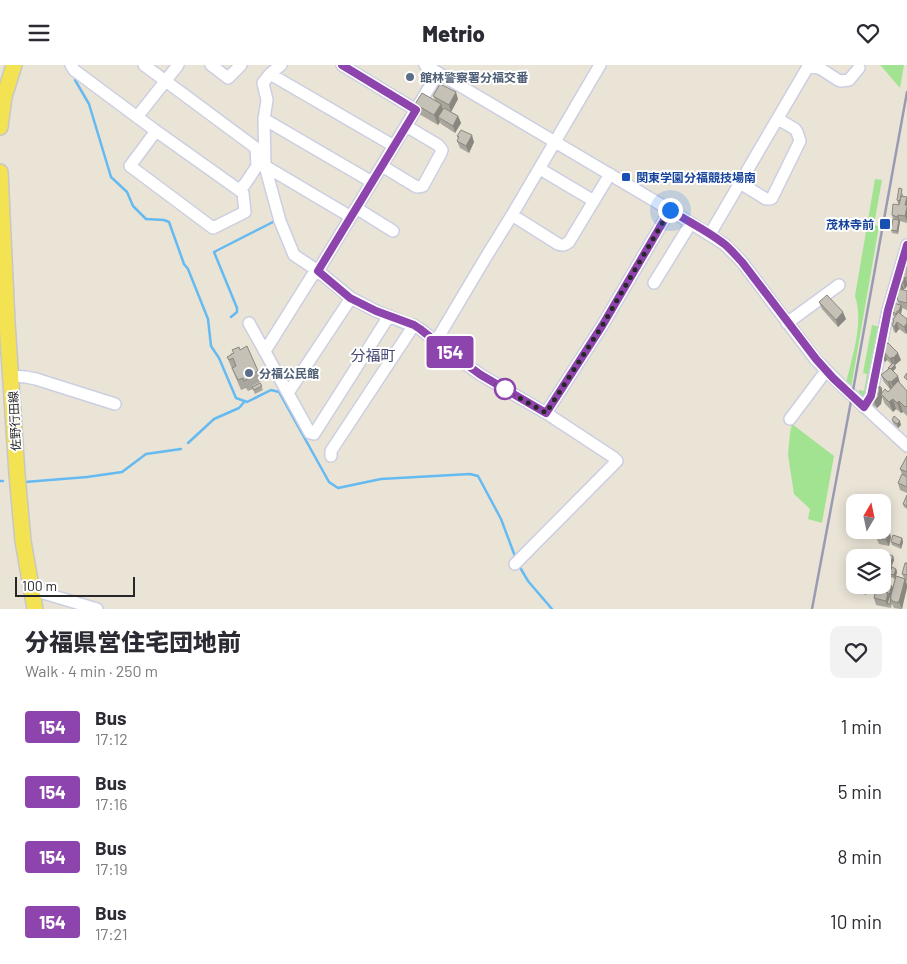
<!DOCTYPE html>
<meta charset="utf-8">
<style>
:root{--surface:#fff;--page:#f2f2f3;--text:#2b2b33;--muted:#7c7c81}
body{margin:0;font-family:Barlow,"Noto Sans JP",sans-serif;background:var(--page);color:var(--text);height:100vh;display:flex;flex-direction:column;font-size:19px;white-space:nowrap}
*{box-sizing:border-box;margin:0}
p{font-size:16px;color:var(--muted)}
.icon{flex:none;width:28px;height:28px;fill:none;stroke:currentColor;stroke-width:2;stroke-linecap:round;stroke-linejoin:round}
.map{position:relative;height:544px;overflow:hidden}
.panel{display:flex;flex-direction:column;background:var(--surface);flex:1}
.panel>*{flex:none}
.badge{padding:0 10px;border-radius:4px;font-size:18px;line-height:32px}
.needle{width:32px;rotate:9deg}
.fabs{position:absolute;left:846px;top:429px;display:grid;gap:10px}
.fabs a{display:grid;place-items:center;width:45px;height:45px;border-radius:10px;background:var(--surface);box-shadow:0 2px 12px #0003;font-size:25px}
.scale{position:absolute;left:15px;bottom:12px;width:120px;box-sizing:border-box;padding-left:5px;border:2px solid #272727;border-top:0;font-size:14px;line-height:18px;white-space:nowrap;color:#272727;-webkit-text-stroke:4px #fff;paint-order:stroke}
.you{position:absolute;width:25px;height:25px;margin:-12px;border:4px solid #fff;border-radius:50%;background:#1a73e8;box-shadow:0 0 0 8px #1a73e833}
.map>.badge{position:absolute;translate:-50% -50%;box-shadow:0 0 0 2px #fff}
.round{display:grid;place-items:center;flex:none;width:52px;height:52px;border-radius:10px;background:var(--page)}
.summary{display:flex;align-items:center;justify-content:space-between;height:85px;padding:0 25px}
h1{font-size:24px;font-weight:800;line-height:38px}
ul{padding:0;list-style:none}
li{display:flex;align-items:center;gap:15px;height:65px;padding:0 25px}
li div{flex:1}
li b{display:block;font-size:19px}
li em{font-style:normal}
li .badge{min-width:55px;font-weight:700;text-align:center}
header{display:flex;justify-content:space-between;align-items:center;height:65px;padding:0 25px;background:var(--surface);font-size:22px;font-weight:800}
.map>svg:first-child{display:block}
</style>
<header><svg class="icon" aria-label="menu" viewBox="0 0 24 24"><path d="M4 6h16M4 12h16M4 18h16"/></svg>Metrio<svg class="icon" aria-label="heart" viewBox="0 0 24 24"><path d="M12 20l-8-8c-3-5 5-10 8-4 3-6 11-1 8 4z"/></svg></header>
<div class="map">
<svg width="907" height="544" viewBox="0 0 907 544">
<rect width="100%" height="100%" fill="#eae4d7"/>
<path fill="#a2e391" d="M880,0H904L900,23L882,2Z
M875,114L882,115L874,160L879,161L851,323L846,318C852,292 864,257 855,231Z
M872,260L880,262L866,331L861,332L858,330L859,325L864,326L867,309L863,308Z
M792,359L834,391L822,458L808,454L810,444L794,429L788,390L790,368Z"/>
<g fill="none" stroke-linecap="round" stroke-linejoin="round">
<path stroke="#65baf1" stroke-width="2.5" d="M75,15L89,39L111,112L127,127L133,141L146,154L164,155L169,157L184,199L188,204L208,254L211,281L219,293L236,333L247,337L271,325L279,327L329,417L338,423L381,414L470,409L478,411L501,454L516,494
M231,252L237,247V243L214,187L275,156V155
M188,378L214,354L239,343L245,336
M0,416H3
M25,417L87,412L122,407L146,389L181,384
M518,499L528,516L552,544"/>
<defs>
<path id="minor" d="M71,0L74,5L156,66L130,101L213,163L245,147L243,128L239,125L245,119L257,101L256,83L144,0
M211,0L228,13L241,0
M281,0L270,9L263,18L267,35L264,54L265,101L280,156L294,190L318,206L351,233L376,246L420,264L453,290L481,310L546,348L613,392L617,396L515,499
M342,0L416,45
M425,0L670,145L724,179L742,197L815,294L841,320L907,381
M809,1L821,4L838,15L841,16L849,15L859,3
M270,9L394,81
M137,52L178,0
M264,54L372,117
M156,66L239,125
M265,101L351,152
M382,101L415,121L417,122L423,121L441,88L442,85L438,80L406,61
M540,104L594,136
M740,118L766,134H770L772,133L800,76L797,67L795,64L778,54
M356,143L393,166
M512,150L558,179C563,181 565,180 569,177L610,109
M710,169L809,0
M654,218L691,158
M249,258L310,368L314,369L389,251
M787,258L839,220
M436,276L486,192L512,150L600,0
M265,286L312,211L318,206L438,8
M11,311L26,312L36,314L115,339
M288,328L351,233
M864,342L871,331L888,245L907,180
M546,348L602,261L670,145
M790,354L826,306
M331,391V386L414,260
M32,526L40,527L97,544"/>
<path id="major" d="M0,62L4,32L14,0
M0,107L7,257L17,409L23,476L35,544"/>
</defs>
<use href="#minor" stroke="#cccee1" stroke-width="14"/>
<use href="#major" stroke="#c7c7c7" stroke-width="18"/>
<use href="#minor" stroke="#fff" stroke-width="11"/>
<use href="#major" stroke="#f3e353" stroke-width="15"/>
<path stroke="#9a9bb2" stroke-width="2.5" d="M812,544L852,331L907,27"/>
</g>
<path fill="#a9a69d" d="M433,31L458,34L451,47L442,42L443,44L458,51L461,58L455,68L441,59L440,57L438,60L419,49L415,39L435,35Z
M457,71L474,77L469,88L460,83L457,76L458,74Z
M903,128V131L907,132V158L900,156L898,169L892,168L891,165L893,154L892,150L899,140V139H898L897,135Z
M907,188V221L905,224H904L903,225L907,226V245L902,243L901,249L906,269L899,264L896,268L894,267L892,260L894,257L893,255L895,251H893L892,247L899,240L896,230L899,226L898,225L895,218L898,211L897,209L905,199L904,196Z
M819,237L846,254L838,262L822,244Z
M240,285L258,306L262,316L252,321L253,324L248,326L246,323L241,325L227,292Z
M879,286L901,295L895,300L896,303L893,306L900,318L907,326V351L903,347L901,348L896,344L893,347L885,339L882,332L881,339L877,343L873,340L871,333L875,322H881L882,325V328L888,327L892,323L890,324L884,317L881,310L888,304V303L891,299L887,295L885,297L881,293Z
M260,318L263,325L255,329L252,322Z
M892,355L901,360L898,363L893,358Z
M907,391V428L900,425L898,418L902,409L900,404Z
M907,430V444L904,442L903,439Z
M876,472H891L889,481L879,479Z
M902,473L903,477L901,484L892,480L891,477Z
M893,491L894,495L892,500L891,503L896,504L897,507L896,511L904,513L902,509L907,498V517L906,516L902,544H900L894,543L892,539L891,543L876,540L874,533L893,523L895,514L891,512L890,509L889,512L885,511V513L882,512V492Z
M852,518L855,520H869L866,530L854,525Z"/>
<path fill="#8a8780" d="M456,27L458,34L451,47L449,40Z
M441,39L445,49L438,52L440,57L438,60L434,50Z
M458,51L461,58L455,68L453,61Z
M472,70L474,77L469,88L466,81Z
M907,132V156L905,151V140Z
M898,150L900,156L898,169L897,166L899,155L897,152Z
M905,212L907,217V221L905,224L903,218Z
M901,217L904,224L903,227L900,220Z
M901,240L902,243L901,249L899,246Z
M843,247L846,254L838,262L836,255Z
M897,257L899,264L896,268L894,262Z
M907,258V268L906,269L904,262Z
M885,288L887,295L885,297L882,290Z
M898,288L901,295L895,300L893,293Z
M892,292L894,299L893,300L890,294Z
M895,300L896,303L891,308L890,305Z
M898,311L900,318L893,324L891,317Z
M889,316L892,323L890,324L888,317Z
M881,322L882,325V328L881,329L882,332L881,339L877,343L874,336L880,323Z
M893,334L896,344L893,347L889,337Z
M899,336L903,347L901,348L897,338Z
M900,356L901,360L898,363L897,359Z
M889,465L891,472L889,481L886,475Z
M902,473L903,477L901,484L900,480Z
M893,491L894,495L892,500L891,497Z
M889,494L892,501L889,512L886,505Z
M883,504L885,511V513L882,507Z
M896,504L897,507L895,514L894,510Z
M905,514L907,519V523L902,544L899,537Z
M864,520H869L866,530L863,523Z
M892,521L894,525L890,534L889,530Z
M888,528L890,535L887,539L888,543L886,536Z"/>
<path fill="#c5c1b7" stroke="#8a8780" d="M440,19L456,27L449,40L433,31Z
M422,28L441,39L434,50L415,39Z
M444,43L458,51L453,61L438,52Z
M461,65L472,70L466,81L457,76L459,72L457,71Z
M899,123L902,124L900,136L897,135Z
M901,131L907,132L905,140H907V142L905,151L898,150L897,152L892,150L893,139L899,140Z
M893,154L899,155L897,166L891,165Z
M907,188V197L904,196Z
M904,199L907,200V213L905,212L903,218L901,217L900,220L895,218L899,210L897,209L901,201L902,202Z
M900,224L907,226V238L898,236L897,231L896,230L897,226H899Z
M827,230L843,247L836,255L819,237Z
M893,238L901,240L899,246H897V249L892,247Z
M898,247L907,254V258L904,262L897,257L894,262L892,260L894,256L893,255Z
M888,278L898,288L893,293L892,292L890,294L885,288L882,290L879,286Z
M247,281L258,306L248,311L249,313L244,316L243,313L238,315L232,303L236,301L233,293L229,295L227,292L231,290V289L234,288L232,285L239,282L240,285Z
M893,298L895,300L891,304L890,303L889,304L888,303Z
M890,303L898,311L891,317L889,316L888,317L881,310Z
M907,308V315L904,312Z
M898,316L907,326V342L906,341L905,342L899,336L897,338L893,334L889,337L881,329L885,324L888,327Z
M260,318L262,321L254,325L252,322Z
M876,321L881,322V325L880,323L875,322Z
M872,322L880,323L878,332L874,336L871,333Z
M894,351L900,356L897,359L892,355Z
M907,391V407L900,404Z
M902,409L907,412V422L898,418Z
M907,430V441L903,439Z
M882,463L889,465L886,475L876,472L878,465H882Z
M893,470L902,473L900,480L891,477Z
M870,488L889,494L886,505L883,504L882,505V492H869Z
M885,488L893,491L891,497L889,494L883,492Z
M905,498H907V510L902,509Z
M892,502L896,504L894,510L889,509Z
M855,511V520L852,518Z
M896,511L905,514L899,537L898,536V538L892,536V535L890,534Z
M887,519L892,521L889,530L888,528L884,527Z
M856,520H864L863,523Z
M876,525L888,528L886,536L874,533Z
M889,532H891L890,539H887Z"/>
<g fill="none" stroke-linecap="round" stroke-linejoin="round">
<defs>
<path id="line" d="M342,0L416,45L318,206L350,233L376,246L414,260L420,264L453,290L481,310L546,348L602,261L670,145C687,156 706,165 723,178C730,183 736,191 742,197L816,294L833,313L864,342L871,331L888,245L907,180"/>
</defs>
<use href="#line" stroke="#fff" stroke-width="11"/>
<use href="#line" stroke="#8e44ad" stroke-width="8"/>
<path stroke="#272727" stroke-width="5" stroke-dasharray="0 9" d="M505,324L497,320L546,348L602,261L670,145"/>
</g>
<g fill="#5c6f8a" stroke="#fff" stroke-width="2">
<circle cx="410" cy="12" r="5"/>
<circle cx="249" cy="308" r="5"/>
</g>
<g fill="#1a4fb4" stroke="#fff" stroke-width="2">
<rect x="621" y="107" width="10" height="10" rx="2.5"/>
<rect x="879" y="153" width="12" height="12" rx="2.5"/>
</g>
<circle fill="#fff" stroke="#8e44ad" stroke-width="2.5" cx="505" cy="324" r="10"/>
<g text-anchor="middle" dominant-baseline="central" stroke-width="4" stroke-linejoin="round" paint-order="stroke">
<g font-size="12" font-weight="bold" fill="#4e5e75" stroke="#fff" text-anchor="start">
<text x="420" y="12">館林警察署分福交番</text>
<text x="259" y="308">分福公民館</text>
</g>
<g font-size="12" font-weight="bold" fill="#164399" stroke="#fff" text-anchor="start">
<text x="636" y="112">関東学園分福競技場南</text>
<text x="874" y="159" text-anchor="end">茂林寺前</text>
</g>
<g font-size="12" fill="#272727" stroke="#fff">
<text transform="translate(14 356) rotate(-93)">佐野行田線</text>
</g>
<g font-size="15" fill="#474977" stroke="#fff">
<text x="373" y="290">分福町</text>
</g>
</g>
</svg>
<div class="fabs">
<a><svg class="needle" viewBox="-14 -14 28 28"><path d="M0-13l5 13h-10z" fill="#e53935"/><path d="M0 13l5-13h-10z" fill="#7c7c81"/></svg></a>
<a><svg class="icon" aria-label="layers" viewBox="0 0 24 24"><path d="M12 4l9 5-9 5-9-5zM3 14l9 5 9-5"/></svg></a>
</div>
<div class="scale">100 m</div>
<div class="you" style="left:670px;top:145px"></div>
<b class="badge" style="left:450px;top:287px;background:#8e44ad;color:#fff">154</b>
</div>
<section class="panel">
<div class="summary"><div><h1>分福県営住宅団地前</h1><p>Walk · 4 min · 250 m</p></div><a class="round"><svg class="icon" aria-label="heart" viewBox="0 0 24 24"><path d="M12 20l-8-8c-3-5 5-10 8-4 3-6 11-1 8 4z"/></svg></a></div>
<ul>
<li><span class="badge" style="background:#8e44ad;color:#fff">154</span><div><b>Bus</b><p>17:12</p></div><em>1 min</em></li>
<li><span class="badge" style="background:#8e44ad;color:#fff">154</span><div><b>Bus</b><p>17:16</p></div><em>5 min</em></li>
<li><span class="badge" style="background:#8e44ad;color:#fff">154</span><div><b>Bus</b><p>17:19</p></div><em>8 min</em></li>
<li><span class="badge" style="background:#8e44ad;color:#fff">154</span><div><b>Bus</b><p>17:21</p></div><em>10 min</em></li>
</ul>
</section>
